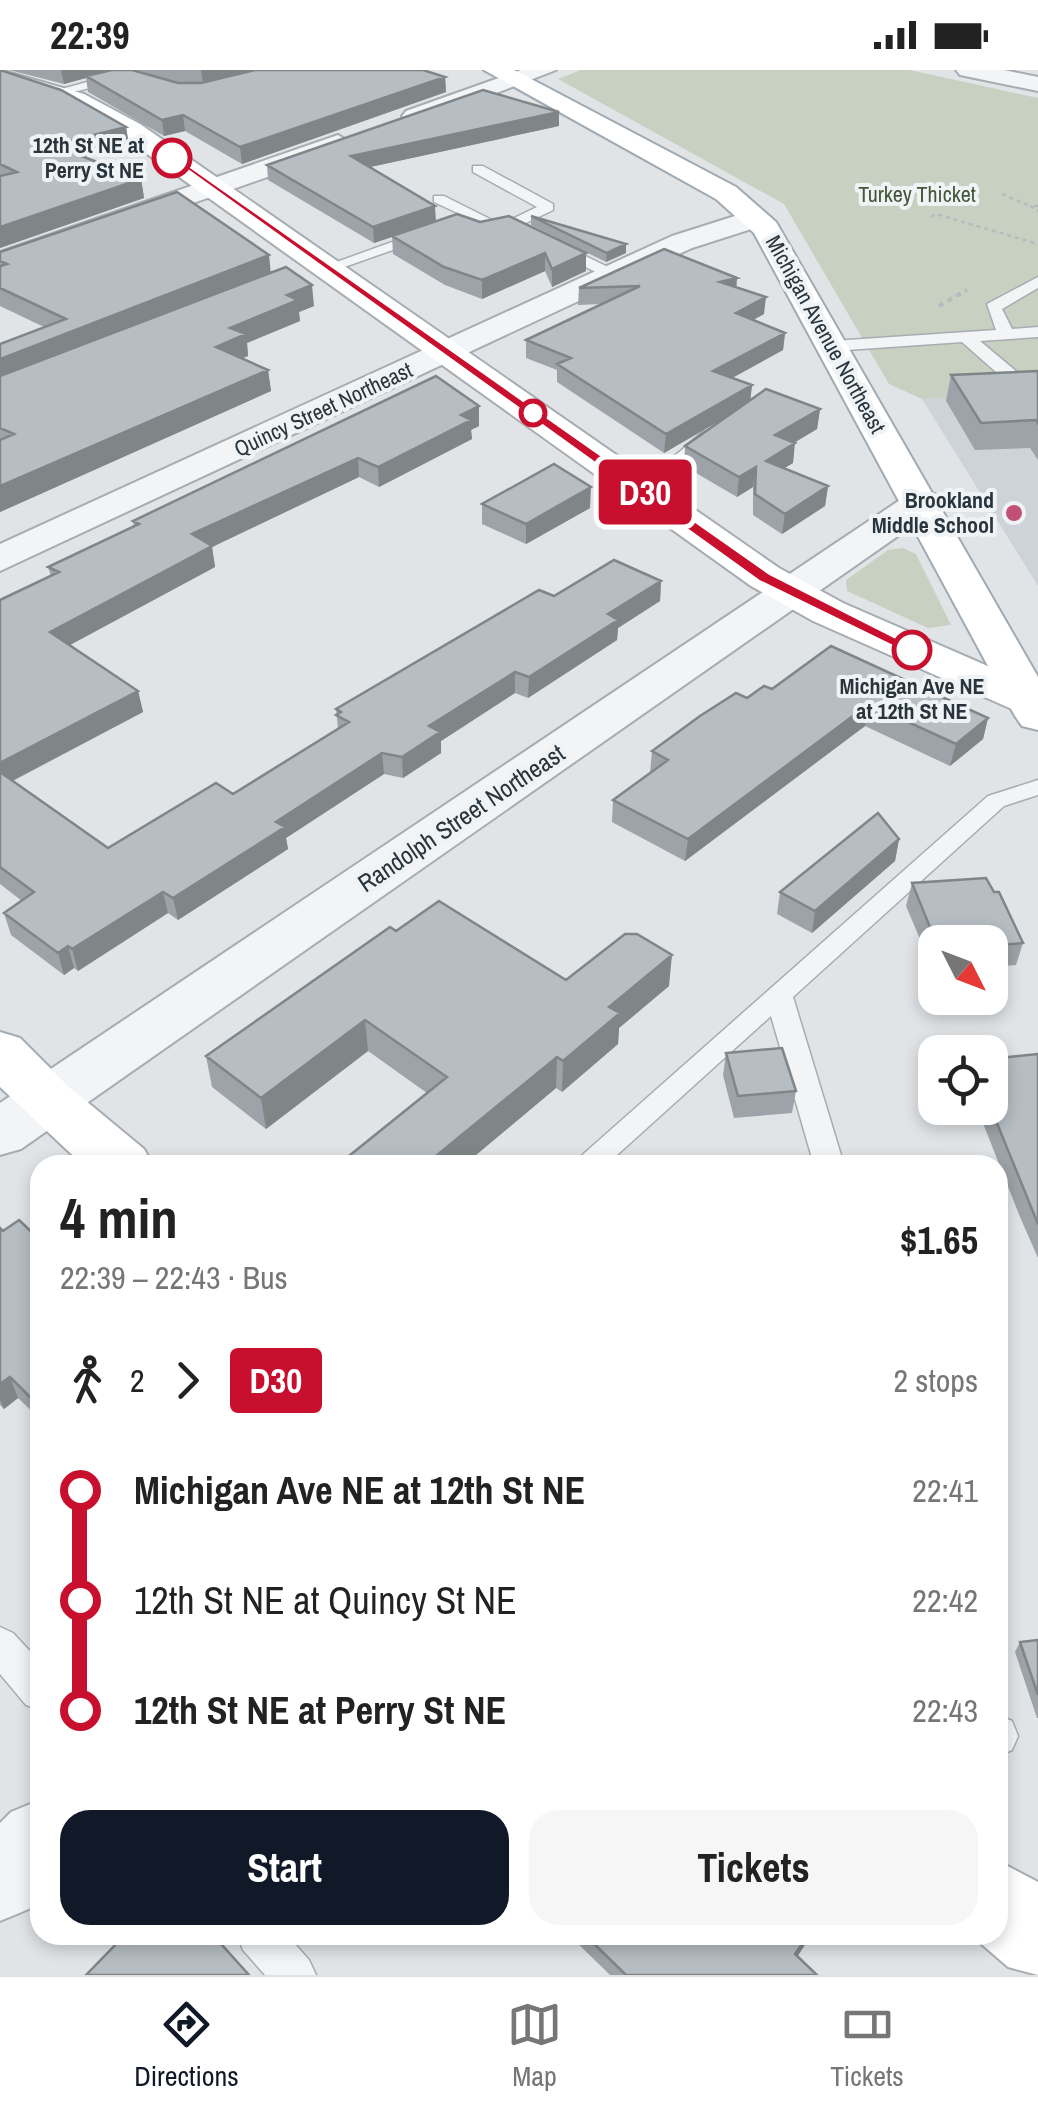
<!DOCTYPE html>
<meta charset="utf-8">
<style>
:root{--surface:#fff;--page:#f6f6f6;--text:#222;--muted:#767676;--line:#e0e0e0;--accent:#111827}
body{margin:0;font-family:"Archivo Narrow",sans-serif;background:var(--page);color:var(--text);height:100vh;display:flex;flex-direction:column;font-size:38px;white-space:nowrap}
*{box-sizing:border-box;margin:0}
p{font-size:32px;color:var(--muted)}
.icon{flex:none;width:55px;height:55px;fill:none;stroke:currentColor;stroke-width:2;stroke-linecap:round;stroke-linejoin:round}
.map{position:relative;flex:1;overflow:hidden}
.panel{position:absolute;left:30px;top:1085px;width:978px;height:790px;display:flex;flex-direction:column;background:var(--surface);border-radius:30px;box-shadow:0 5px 15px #0003}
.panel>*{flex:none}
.badge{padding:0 20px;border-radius:8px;font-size:35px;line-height:65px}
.needle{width:65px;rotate:132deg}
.controls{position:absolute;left:918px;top:855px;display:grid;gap:20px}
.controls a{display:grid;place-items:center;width:90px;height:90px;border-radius:20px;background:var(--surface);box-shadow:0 5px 15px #0003;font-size:50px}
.map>.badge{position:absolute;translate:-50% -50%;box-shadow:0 0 0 5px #fff}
.legs{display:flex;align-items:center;gap:15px;height:110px;padding:0 30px;font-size:32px}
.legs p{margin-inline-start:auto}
.summary{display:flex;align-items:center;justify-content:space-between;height:170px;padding:0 30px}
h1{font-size:55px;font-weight:700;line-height:75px}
.primary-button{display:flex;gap:20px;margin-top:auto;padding:20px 30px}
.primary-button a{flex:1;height:115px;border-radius:30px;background:var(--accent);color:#fff;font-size:40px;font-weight:700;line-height:115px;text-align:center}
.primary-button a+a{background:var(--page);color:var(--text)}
ul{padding:0 30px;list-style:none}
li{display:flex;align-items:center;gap:35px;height:110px;font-size:38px}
li i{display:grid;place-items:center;width:15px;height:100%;margin:0 12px;background:currentColor}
li i::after{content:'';width:25px;height:25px;margin:-12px;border:8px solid;border-radius:50%;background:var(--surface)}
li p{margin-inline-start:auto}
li:first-child i{background:linear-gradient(#0000 50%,currentColor 0)}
li:last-child i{background:linear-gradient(currentColor 50%,#0000 0)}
.status{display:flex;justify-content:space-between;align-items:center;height:70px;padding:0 50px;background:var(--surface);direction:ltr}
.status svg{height:28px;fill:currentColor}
.menu{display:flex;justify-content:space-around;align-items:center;height:140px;border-top:2px solid var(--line);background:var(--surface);font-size:28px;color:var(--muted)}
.menu a{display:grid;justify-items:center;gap:5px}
.menu .current{color:var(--accent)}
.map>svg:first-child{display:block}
</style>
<div class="status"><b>22:39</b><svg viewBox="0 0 49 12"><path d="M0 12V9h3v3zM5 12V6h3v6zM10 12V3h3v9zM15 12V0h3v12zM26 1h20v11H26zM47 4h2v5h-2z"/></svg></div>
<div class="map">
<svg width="1038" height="1905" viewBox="0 0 1038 1905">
<rect width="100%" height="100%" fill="#e0e4e7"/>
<path fill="#ced3d9" d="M1038,324V516L922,329Z"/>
<path fill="#c8d0c2" d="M581,0H910L1038,28V324L922,329L889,314L784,134L558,9Z
M888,480L903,478L916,484L951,555L928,558L847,521L846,510Z"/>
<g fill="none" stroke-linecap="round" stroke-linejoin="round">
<defs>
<path id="lane" d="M123,2L127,9L57,26L51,22Z
M473,96H483L553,134V140L522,155L616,201V207H606L506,158V152L537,137L473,102Z
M434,126H444L492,150L485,154L475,151L333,201L320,198L464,146L434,132Z
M1038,207V218L1002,239L1012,259L1038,257V267L980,271L1017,302L1038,310V321L1005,310L962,272L833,281L825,276L833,271L996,260L987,234Z
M704,361L719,365L689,392L639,417L623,413L677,384Z
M1038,710V725L1004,736L793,927L844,1095H814L771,946L606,1095H571L988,726Z
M0,1557L13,1563L40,1592V1640L26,1635L0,1604Z
M998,1645L1012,1651L1018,1666L1012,1680L998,1686Z
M237,1865H287L309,1890L316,1905H265L243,1880Z"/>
<path id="street" d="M521,0H556L424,51H406L402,46L406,41Z
M956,0H1004L1038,7V21L960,5Z
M338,65L351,73L347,79L0,201V182Z
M757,139L771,148L767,154L692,178L0,501V474L672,166Z
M922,421L935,424L941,432L935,440L21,1079L0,1085V1033L909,424Z
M40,1730V1829L29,1839L0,1851V1753L11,1742Z"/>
<path id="secondary" d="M0,0L84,24L140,54L779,498L843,533L1038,618V642L1014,640L813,551L751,516L122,66L66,34L0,12Z
M0,962L20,968L68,1016L144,1079L153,1095H83L0,1017Z
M998,1791L1038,1812V1905L1008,1897L971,1865H998Z"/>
<path id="primary" d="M484,0H514L736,117L776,152L1038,607V660L1022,656L1015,646L754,163L716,129Z"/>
</defs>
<use href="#lane" stroke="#a6acb1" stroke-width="3"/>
<use href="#street" stroke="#a6acb1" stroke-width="4"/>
<use href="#secondary" stroke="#a6acb1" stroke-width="4"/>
<use href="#primary" stroke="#a0aab2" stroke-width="4"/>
<path stroke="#b6babe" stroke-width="2.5" stroke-dasharray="4 4" stroke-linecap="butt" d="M1002,124L1030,136
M1038,136H1030L1038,141
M931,147L936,144L1038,174"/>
<path stroke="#b6babe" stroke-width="4" stroke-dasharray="5 5" stroke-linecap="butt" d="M939,236L967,220"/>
<use href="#lane" fill="#f2f4f6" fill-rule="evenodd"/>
<use href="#street" fill="#f2f4f6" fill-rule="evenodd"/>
<use href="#secondary" fill="#fff" fill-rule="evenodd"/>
<use href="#primary" fill="#fff" fill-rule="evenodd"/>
</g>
<path fill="#9da3a8" d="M0,0L126,57L129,75L83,87L141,109L144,128L0,178Z
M9,0H132L181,13L134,0H423L445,7L446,22L242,94L185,61L164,66L88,22L86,8L64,14Z
M559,56L370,97L436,151L457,144L586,201L552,217L545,201L482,229L445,215L393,184L392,167L374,173L268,110L267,95Z
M531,146L626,183L606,192L531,155Z
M664,179L736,217L764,244L753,250L785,263L783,280L732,308L752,315L750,331L820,339L817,359L794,373L793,393L784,398L828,416L825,436L782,464L753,445V417L737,427L684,396L685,376L730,345L664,383L557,312V300L526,288V270L601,234L578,235L579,218Z
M0,182L271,203L314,236L299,242L300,251L247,273L248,286L242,288L268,300L271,321L0,442V274L44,257L0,236Z
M1038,301V390L1030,378L975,380L946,331L951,305Z
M436,306L479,356L471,360L472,369L379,417L359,407L212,477L215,497L70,575L138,621L143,642L13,711L108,778L233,724L338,659L336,639L554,526L661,511L660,531L618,558L617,570L528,628L515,623L441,671V683L403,708L384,704L286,768L288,779L178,850L168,843L78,901L74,898L64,905L11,865L4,843L22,831L0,814V530L51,506L48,497L134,457L133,451Z
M482,434L590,438L526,474L482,454Z
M772,619L988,648L983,669L950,696L865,656L685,791L612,752L613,730L650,703L652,681L747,628Z
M899,769L895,791L812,863L777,844L780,822Z
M912,813L1023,873L1016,895L990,897V872H935L934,902L906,836Z
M396,861L566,910L669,916L619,958L618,974L562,1022L556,1018L464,1095H344V1090L427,1023L368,981L266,1059L212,1017L206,986Z
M726,983L796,1021L792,1043L734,1048L723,1005Z
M1038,984V1188L1020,1147L977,1038H990Z
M0,1158L3,1161L40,1170V1349L18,1328L4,1339L0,1335Z
M1038,1570V1648H1037L1015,1582L1020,1572Z
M569,1865H810L798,1886L817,1905H610Z"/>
<path fill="#808588" d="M61,0H115L64,14Z
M201,0H269L203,13Z
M445,7L446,22L242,94L240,77Z
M559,42V56L352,101L351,86Z
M183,45L185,61L164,66L162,50Z
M126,57L129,75L56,94L53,75Z
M141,109L144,128L0,178V157Z
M435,136L436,152L374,173L373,157Z
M626,174V183L606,192L607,183Z
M545,183V201L482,229V210Z
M586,183V201L552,217V199Z
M269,185L271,205L0,312V289Z
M737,208L736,225L720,212Z
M312,215L314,236L299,242L300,251L247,273L248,286L219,298L216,277L230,258L287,225Z
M766,227L764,244L734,260L736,243Z
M785,263L783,280L712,319L713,301Z
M268,300L271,321L0,442V416Z
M752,315L750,333L664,383L666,364Z
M479,336V356L471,360L472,369L379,417L378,397L461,345Z
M820,339L817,359L773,385L775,365Z
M795,373L793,393L763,411L766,391Z
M358,388L359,407L212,477L215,497L55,583L50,562L192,464Z
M756,397L753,417L737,427L739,407Z
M828,416L825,436L782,464L785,444Z
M591,417L590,438L526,474V454Z
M661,511L660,531L618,558L617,570L528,628L529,607L608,544Z
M515,602V623L441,671V683L403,708L402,687L429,656Z
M138,621L143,642L0,717V693Z
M869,634L865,656L685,791L688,769Z
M988,648L983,669L950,696L956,674Z
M382,683L384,704L286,768L288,779L178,850L173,828L276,752Z
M899,769L895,791L812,863L815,841Z
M163,822L168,843L78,901L72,879Z
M68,876L74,898L64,905L58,883Z
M672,885L669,916L619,958L618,974L562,1022L563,991L609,937Z
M365,950L368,981L266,1059L261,1028Z
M557,987L556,1018L464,1095H425Z
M10,1307L18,1328L4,1339L0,1330V1314Z
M808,1865L805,1875L789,1898L795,1884Z"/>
<path fill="#b7bec3" stroke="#808588" stroke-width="2.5" d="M0,0L61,20L126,57L53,75L141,109L0,157V106L17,102L0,94Z
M112,0H132L178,13H201L255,0H423L445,7L240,77L183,45L162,50L86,6Z
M483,20L559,42L351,86L435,136L373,157L267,95Z
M177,122L269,185L0,289V274L66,249L0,218V196L7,194L0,191V182Z
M457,144L480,152L509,146L586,183L552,199L545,183L482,210L444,197L392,166Z
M531,146L626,174L607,183Z
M664,179L737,208L720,212L766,227L736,243L785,263L713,301L752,315L666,364L557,294L571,288L526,270L640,216L579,218Z
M286,197L312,215L287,225L298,230L230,258L246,264L216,277L268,300L0,416V370L14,364L0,358V306Z
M1038,301V353L1036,350L981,353L951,305Z
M436,306L479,336L461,345L471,350L378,397L358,388L192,464L212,476L50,562L138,621L0,693V530L59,502L48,497L139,454L133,451Z
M766,319L820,339L775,365L795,373L766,391L828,416L785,444L755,424L756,397L739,407L685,376Z
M554,394L591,417L526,454L482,434Z
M614,490L661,511L608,544L618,550L529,607L515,602L429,656L440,662L402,687L382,683L276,752L285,757L173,828L163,822L72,879L68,876L58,883L4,843L34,822L0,797V702L108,778L216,713L233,724L349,652L336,645L341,642L336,639L539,520L554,526Z
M831,576L988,648L956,674L869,634L688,769L613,730L668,690L652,681L700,646L736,623L747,628L764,616L772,619Z
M878,743L899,769L815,841L780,822Z
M986,808L994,822H999L1023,873L990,876V872H936L912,813Z
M439,831L566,910L625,864H637L672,885L609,937L620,943L563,991L557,987L425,1095H351L344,1090L447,1007L365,950L261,1028L206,986L390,857L396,861Z
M782,978L796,1021L738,1026L726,983Z
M1038,984V1154L990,1036V989Z
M19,1150L40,1170V1337L10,1307L0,1314V1158L3,1161Z
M998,1316L1002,1328L998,1329Z
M1038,1570V1625L1020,1572Z
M125,1865H213L249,1905H86Z
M585,1865H808L795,1884L817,1905H626Z"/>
<path fill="#c8102e" stroke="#fff" stroke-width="2.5" d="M168,86H175L770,504L920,580L907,583L759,511Z"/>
<g fill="#fff" stroke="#c8102e" stroke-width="5">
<circle cx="172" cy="88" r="18"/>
<circle cx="533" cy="343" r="12"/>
<circle cx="912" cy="580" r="18"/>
</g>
<circle fill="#c15075" stroke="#eff3f5" stroke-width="4" cx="1014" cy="443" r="10"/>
<g text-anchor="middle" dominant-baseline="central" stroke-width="8" stroke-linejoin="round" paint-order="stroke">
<g font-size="22" font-weight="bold" fill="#2a343d" stroke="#eff3f5" text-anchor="end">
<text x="144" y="75">12th St NE at<tspan x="144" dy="25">Perry St NE</tspan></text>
<text x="912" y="616" text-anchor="middle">Michigan Ave NE<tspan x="912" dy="25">at 12th St NE</tspan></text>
</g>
<g font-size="22" fill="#445739" stroke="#eff3f5">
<text x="917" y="124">Turkey Thicket</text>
</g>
<g font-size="22" fill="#2a343d" stroke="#eff3f5">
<text transform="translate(826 264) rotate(61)">Michigan Avenue Northeast</text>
<text transform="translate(323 339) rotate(-25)">Quincy Street Northeast</text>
</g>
<g font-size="22" font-weight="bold" fill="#2a343d" stroke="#eff3f5" text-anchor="end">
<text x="994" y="430">Brookland<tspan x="994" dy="25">Middle School</tspan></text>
</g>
<g font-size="25" fill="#2a343d" stroke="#eff3f5">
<text transform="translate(461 748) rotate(-34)">Randolph Street Northeast</text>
</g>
</g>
</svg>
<div class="controls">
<a><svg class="needle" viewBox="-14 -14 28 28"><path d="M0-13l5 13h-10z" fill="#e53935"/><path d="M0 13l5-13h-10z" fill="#767676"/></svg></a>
<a><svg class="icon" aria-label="locate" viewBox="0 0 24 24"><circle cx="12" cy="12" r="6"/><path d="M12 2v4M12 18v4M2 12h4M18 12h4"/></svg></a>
</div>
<b class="badge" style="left:645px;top:422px;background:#c8102e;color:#fff">D30</b>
<section class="panel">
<div class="summary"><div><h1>4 min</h1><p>22:39 – 22:43 · Bus</p></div><b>$1.65</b></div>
<div class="legs"><svg class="icon" aria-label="walk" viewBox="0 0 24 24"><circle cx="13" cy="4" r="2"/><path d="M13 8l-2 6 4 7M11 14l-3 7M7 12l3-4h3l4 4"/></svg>2<svg class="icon" aria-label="forward" viewBox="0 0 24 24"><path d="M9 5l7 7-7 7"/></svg><b class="badge" style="background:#c8102e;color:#fff">D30</b><p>2 stops</p></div>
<ul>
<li><i style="color:#c8102e"></i><b>Michigan Ave NE at 12th St NE</b><p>22:41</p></li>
<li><i style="color:#c8102e"></i><span>12th St NE at Quincy St NE</span><p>22:42</p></li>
<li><i style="color:#c8102e"></i><b>12th St NE at Perry St NE</b><p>22:43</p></li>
</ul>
<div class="primary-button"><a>Start</a><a>Tickets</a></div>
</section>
</div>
<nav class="menu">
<a class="current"><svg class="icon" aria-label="directions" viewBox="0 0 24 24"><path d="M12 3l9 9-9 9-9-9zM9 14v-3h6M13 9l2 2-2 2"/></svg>Directions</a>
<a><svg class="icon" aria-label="map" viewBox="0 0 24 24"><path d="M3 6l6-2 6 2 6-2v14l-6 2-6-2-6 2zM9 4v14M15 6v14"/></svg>Map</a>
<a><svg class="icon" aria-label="tickets" viewBox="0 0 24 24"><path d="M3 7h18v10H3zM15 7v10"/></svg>Tickets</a>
</nav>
